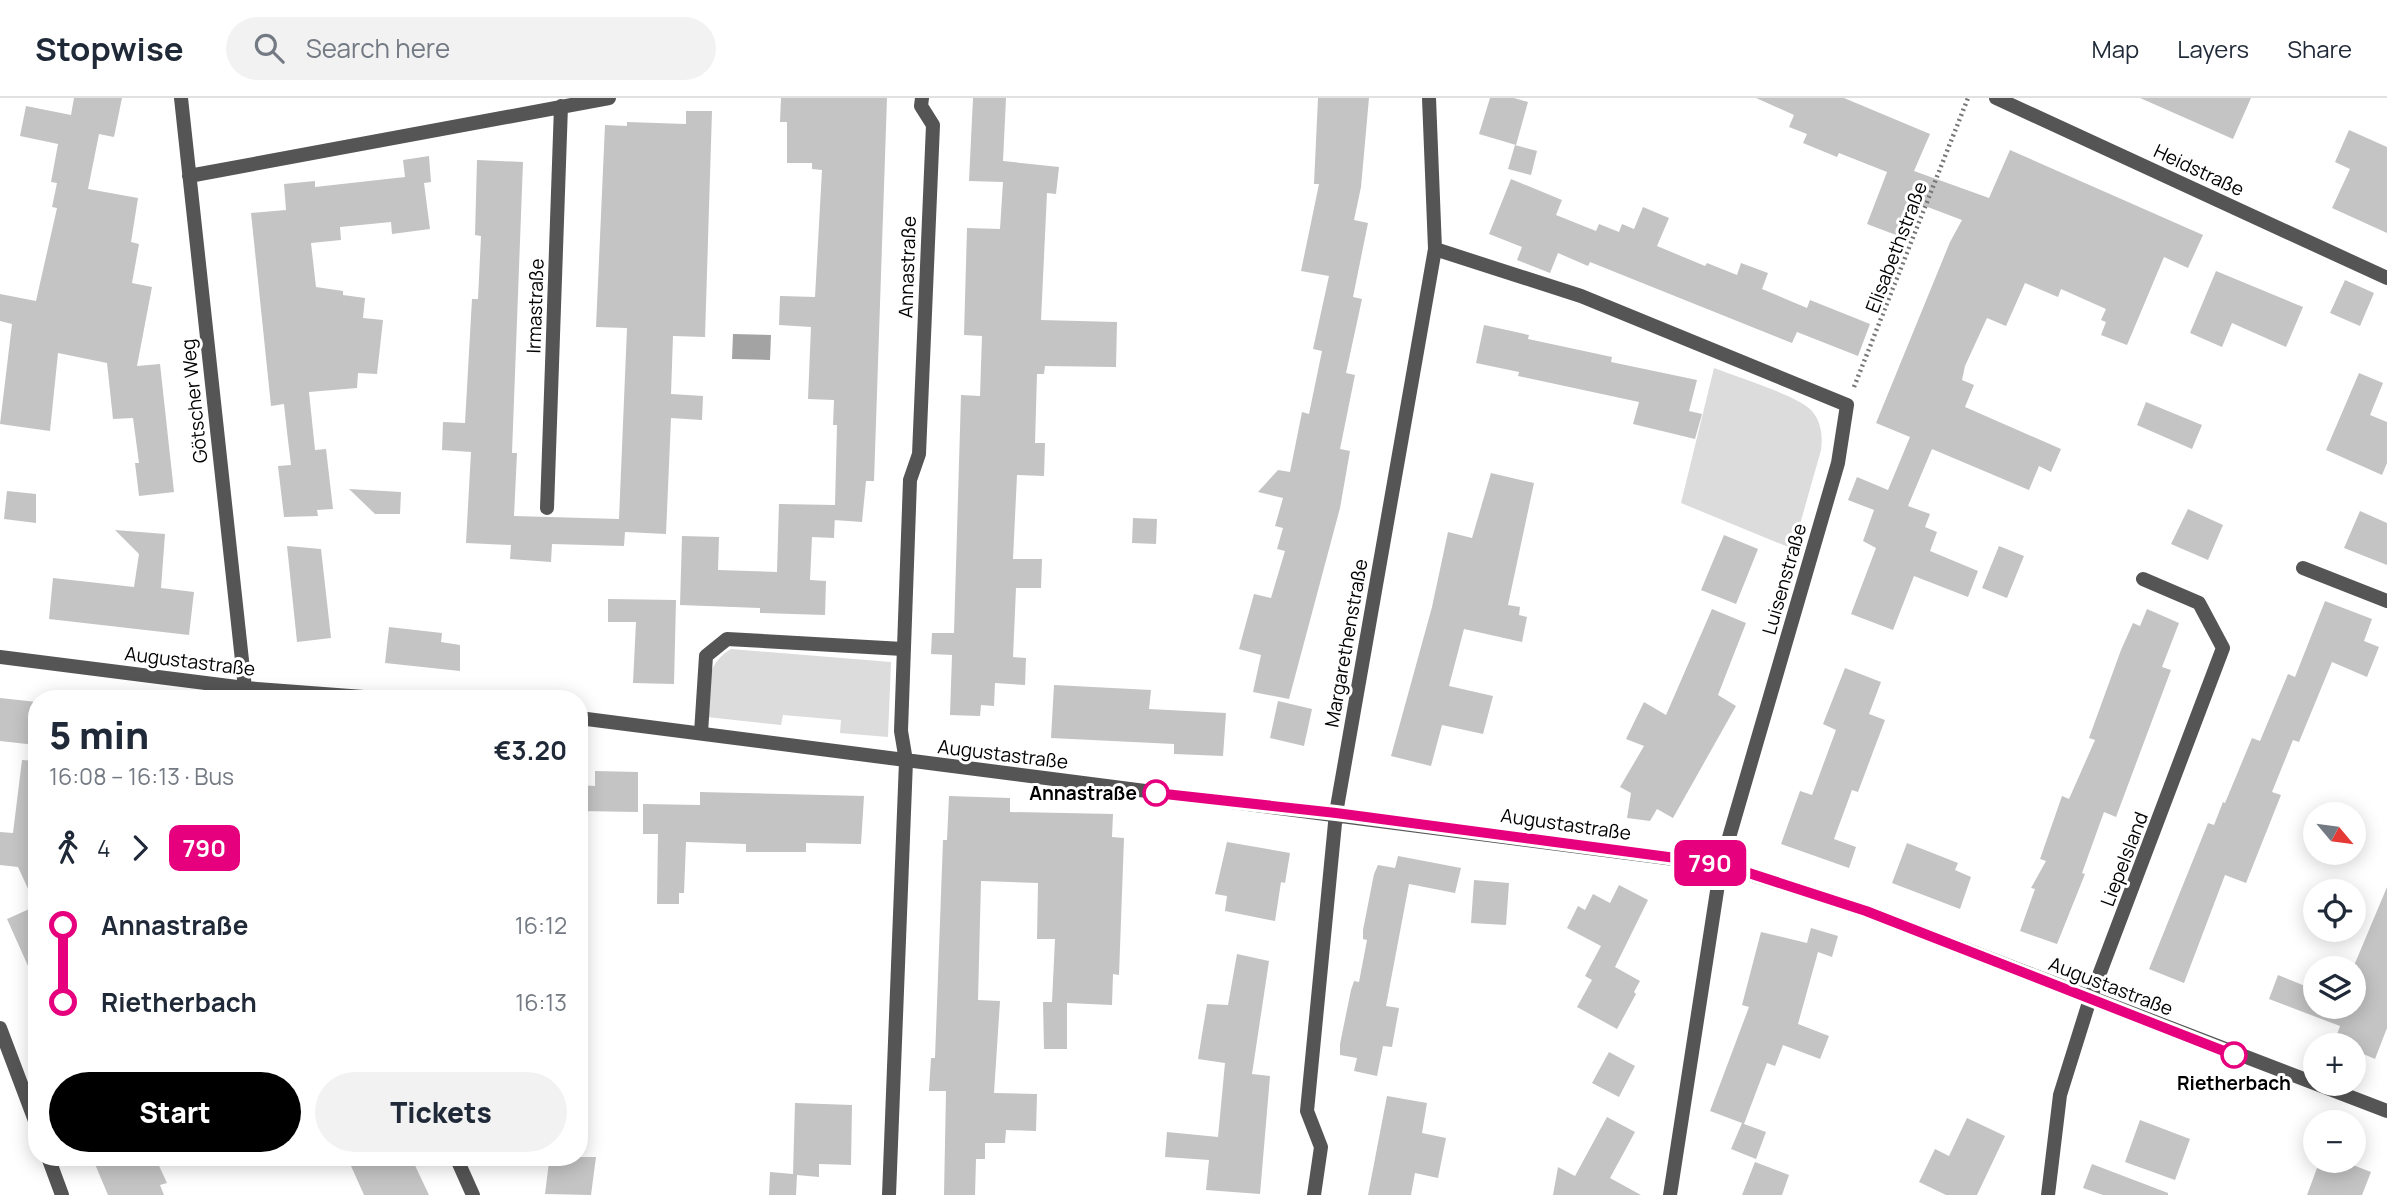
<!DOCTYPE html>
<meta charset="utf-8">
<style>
:root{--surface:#fff;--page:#f2f2f3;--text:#1f2937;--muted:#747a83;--line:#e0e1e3;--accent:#000}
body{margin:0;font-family:Manrope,sans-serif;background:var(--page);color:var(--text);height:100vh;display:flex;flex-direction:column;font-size:26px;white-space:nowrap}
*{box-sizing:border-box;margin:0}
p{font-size:23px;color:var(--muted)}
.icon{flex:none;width:38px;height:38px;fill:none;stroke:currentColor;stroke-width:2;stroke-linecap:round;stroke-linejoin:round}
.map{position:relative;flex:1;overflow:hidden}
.drawer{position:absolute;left:28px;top:592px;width:560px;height:476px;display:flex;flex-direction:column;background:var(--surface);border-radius:28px;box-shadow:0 4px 18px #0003}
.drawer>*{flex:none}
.badge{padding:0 14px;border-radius:10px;font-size:24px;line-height:46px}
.needle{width:46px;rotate:119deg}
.buttons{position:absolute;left:2303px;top:704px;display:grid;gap:14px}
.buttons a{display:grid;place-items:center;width:63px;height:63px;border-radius:50%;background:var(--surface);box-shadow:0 4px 18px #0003;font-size:35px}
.map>.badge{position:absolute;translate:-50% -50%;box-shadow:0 0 0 4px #fff}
.legs{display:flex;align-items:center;gap:10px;height:77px;padding:0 21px;font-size:23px}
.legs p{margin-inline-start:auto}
.headline{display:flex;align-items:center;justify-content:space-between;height:119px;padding:0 21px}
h1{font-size:38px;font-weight:800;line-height:52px}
.action{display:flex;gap:14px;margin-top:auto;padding:14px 21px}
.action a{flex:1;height:80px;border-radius:42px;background:var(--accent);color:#fff;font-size:28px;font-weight:800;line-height:80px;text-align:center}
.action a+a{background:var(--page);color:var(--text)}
ul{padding:0 21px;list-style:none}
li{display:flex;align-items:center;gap:24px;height:77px;font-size:26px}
li i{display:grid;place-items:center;width:10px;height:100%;margin:0 9px;background:currentColor}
li i::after{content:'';width:18px;height:18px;margin:-9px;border:5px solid;border-radius:50%;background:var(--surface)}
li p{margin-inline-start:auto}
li:first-child i{background:linear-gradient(#0000 50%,currentColor 0)}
li:last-child i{background:linear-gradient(currentColor 50%,#0000 0)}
header{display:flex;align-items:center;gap:42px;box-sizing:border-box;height:98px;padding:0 35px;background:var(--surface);border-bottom:2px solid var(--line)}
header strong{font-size:33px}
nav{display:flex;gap:38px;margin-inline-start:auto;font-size:24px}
.search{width:490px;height:63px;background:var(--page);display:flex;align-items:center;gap:18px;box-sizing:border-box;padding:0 24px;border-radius:38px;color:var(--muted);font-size:26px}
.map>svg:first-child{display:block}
</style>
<header>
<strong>Stopwise</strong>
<div class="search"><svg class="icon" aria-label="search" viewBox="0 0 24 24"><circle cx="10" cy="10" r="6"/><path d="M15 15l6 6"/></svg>Search here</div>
<nav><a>Map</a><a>Layers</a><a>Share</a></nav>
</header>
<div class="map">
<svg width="2387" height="1097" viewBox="0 0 2387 1097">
<rect width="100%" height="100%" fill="#fff"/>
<path fill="#dcdcdc" d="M1714,270C1737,279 1793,296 1810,311C1821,322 1823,337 1821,352L1793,451L1681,405Z
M731,551L891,564L888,639L840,635L841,622L783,617L781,627L707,619C709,590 704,567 731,551Z"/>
<path fill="#a3a3a3" d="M733,236L771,237L770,262L732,261Z"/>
<path fill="#c4c4c4" d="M74,0H122L114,39L99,36L88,91L138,100L131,144L139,146L132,185L152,189L137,268L160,266L174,394L139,398L135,365H139L133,320L113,321L107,265L58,255L50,333L0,326L12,226L0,223V196L36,203L57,110L52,109L57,85L51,84L58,46L20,38L26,8L71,17Z
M781,0H887L874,383H866L862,424L834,422L835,416L834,440L812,439L810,482L826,483L825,517L760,515V510L680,507L682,438L719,439L718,472L777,474L779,406L835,407L837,327H833L834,302L808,301L811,229L779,227L780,198L815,199L822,72L812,71V65H787V24H780Z
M973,0H1006L1003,63L1059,69L1056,96L1047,95L1041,222L1117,224L1116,269L1045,268L1044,276H1037L1035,345H1045L1044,378L1017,377L1013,461H1042L1041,490H1016L1013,559L1026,560L1025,587L995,585L994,608L981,607L980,618L950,617L952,557L931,556L932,535H954L961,297L980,298L982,238L964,237L967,130L1000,131L1003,84L969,83Z
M1318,0H1369L1361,89L1354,122L1368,125L1353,199L1362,201L1346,275L1355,277L1340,351L1350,353L1340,410L1289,601L1253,594L1261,557L1239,551L1254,496L1271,500L1285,453L1277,451L1283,430L1275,428L1283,400L1258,394L1278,372L1290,374L1302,314L1309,316L1322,253L1313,251L1329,178L1301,173L1319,86H1314Z
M1490,0H1514L1528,4L1516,47L1479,36Z
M1756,0H1844L1930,36L1914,73L1989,100L2010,52L2203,137L2188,170L2164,159L2127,247L2101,237L2106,224L2101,222L2106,211L2061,191L2058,199L2025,185L2006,228L1987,220L1965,268L1962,282L1974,287L1965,309L2061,351L2051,374L2039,368L2029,392L1932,351L1908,408L1930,416L1925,429L1937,434L1930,453L1978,473L1968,499L1914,478L1893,532L1851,516L1876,450L1863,443L1874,412L1848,402L1857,379L1888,392L1910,339L1876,325L1950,144L1962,122L1917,105L1905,137H1896L1867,126L1887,74L1839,55L1837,59L1803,45L1807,36L1789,29L1794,17Z
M2140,0H2251L2233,41Z
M686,13H712L705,239L673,238L671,296L703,298L702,322L671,320L666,436L625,434L624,448L552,446L551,464L510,461L511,447L466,445L471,354L442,352L443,324L465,325L472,201H478L481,138L475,137L477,62L523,64L512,355H517L514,418L619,421L627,230L596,229L605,27L627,28V24L686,26Z
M2349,32L2387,49V135L2332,110L2350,71L2335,64Z
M1515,47L1537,53L1531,77L1508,71Z
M429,58L431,84L424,85L430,131L392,136L391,124L340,129L341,142L311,145L316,189L343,193V197L365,200L363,220L383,222L377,276L358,275L357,290L309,294L315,352L326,351L333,411L317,412L318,418L284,419L278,368L291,367L287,334L284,306L271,308L251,115L286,112L284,86L315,83V89L405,79L403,62Z
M1511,81L1562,102L1556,117L1596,133L1599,126L1619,134L1622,126L1634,131L1643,109L1669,120L1657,148L1705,168L1707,165L1737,177L1741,165L1768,175L1762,191L1807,210L1810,202L1870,226L1858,258L1797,234L1792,245L1590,164L1588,168L1558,155L1550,175L1517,162L1522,149L1489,136Z
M2216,173L2303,209L2286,249L2232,225L2222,249L2190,235Z
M2345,182L2374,195L2360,228L2330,215Z
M1484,227L1529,237L1528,241L1612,259L1611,264L1697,282L1689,313L1702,316L1695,341L1633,326L1639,304L1518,278L1519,274L1476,265Z
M2359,275L2383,285L2370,317L2387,324V365L2382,377L2326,352Z
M2146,304L2202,327L2192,351L2137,327Z
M1491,375L1534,385L1508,507L1520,509L1519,517L1527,519L1522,544L1464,531L1449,588L1493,598L1483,636L1442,627L1431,668L1391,658L1432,509L1448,434L1472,440Z
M349,391L401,394L400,416H375Z
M7,393L36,396V425L4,421Z
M2188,411L2223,427L2208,462L2171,446Z
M2360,413L2387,425V467L2344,450Z
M1133,420L1157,421L1156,446L1132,445Z
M115,432L165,436L161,490L194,494L189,537L49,521L53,480L134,489L139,456Z
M1724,437L1758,451L1736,506L1701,492Z
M287,448L321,451L331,540L297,544Z
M1999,448L2024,458L2007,500L1982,490Z
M608,501L676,502L674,586L633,585L636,524H608Z
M2325,503L2372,521L2364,543L2379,549L2367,579L2332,564L2299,644L2293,642L2272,694L2281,697L2246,785L2225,777L2184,885L2149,871L2208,725L2214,727L2223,704L2225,705L2252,640L2260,643L2288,576L2295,579Z
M1712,511L1746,525L1718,597L1736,608L1673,720L1657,711L1650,723L1627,720L1631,695L1620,689L1644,648L1626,641L1644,604L1666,617Z
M2147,511L2179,525L2162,569L2171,572L2116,719L2104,714L2082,775L2085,776L2057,846L2020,833L2035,791L2031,790L2046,763L2040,761L2062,698L2069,701L2095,642L2089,640L2121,552L2133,525L2140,528Z
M389,529L442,535L441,544L460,547V573L385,565Z
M1845,570L1881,584L1869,616L1885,622L1858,694L1852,692L1834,741L1856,749L1849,770L1781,746L1800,693L1812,697L1836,632L1823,626Z
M1054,587L1151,592L1149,611L1226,615L1223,658L1174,656V646L1051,640Z
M0,600L37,604L36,647L0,643Z
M1278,603L1312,611L1304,648L1270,640Z
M22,662L37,663V888L7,821L36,808L18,769L0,767V734L13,735Z
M595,673L638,674V714L579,713V687L595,688Z
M700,694L864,698L861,746L806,745V754H746V746L686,744L684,795H679V806H657L658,736H643V706L700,707Z
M949,698L1010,700V714L1113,716L1112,739L1124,740L1119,877L1113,876L1112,907L1067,905V951H1044L1043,904H1052L1055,841H1037L1038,785L981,783L978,902L1000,903L994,995L1037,996L1036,1033L1006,1032L1005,1045H985V1061H976L975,1097H944L946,993H929L931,960H935L943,742H947Z
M1227,744L1290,755L1285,785L1281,784L1275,823L1225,813L1227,798L1215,796Z
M1907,745L1958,765L1955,772L1971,779L1960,811L1892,785Z
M1398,758L1461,770L1455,795L1409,786L1386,908L1399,910L1392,949L1383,948L1377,978L1354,973L1357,960L1340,957V946L1351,892L1354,883L1359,884L1367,842L1363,841V832L1374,776L1378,767L1395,770Z
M1474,782L1509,785L1506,827L1471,825Z
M1619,787L1648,802L1615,869L1640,883L1634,894L1636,896L1617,931L1577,909L1592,882L1585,878L1601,848L1567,830L1578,808L1585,812L1593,796L1610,805Z
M2387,789V930L2375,961L2354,952V947L2335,942L2340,928L2269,901L2278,877L2315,892V908H2354L2353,870Z
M1811,830L1838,838L1832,859L1818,854L1798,926L1829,938L1820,961L1783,947L1775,968L1767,965L1744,1026L1766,1034L1756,1061L1731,1051L1742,1025L1710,1013L1749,909L1742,907L1761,834L1807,845Z
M1237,856L1269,863L1252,976L1270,978L1260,1096L1206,1092L1209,1062L1165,1059L1167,1034L1218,1039L1225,965L1198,961L1207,906L1228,907Z
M1609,954L1635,968L1619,999L1592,985Z
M1387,998L1427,1005L1422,1035L1446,1040L1438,1080L1415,1075L1411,1097H1368Z
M795,1005L852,1007L851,1067L819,1066V1079L797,1077L796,1097H769L770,1074L793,1076Z
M1607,1019L1635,1034L1610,1080L1641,1097H1553L1558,1069L1575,1078Z
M1967,1020L2005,1038L1977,1097H1946L1919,1084L1935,1051L1949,1058Z
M2140,1022L2190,1041L2175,1082L2125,1064Z
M92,1059H155L167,1085L160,1087L164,1097H108Z
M347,1059H411L429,1097H364Z
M570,1059H596L591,1097L545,1096L549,1064L569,1066Z
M2320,1062H2340L2371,1074L2362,1097H2307Z
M1755,1064L1789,1077L1782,1097H1742Z
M2092,1066L2168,1095V1097H2103L2083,1090Z"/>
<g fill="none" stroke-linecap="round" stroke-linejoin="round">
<path stroke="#777" stroke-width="4.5" stroke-dasharray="2 3.5" stroke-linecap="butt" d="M1854,289L1968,0"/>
<path stroke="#555" stroke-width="14" d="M2303,470L2387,503
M701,635L706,558L727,541L903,551"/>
<path stroke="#555" stroke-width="14" d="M181,0L245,590L250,600
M1996,0L2387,180
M189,78L609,0
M1435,151L1581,198L1847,307L1838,365L1721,767L1670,1097
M547,410L561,8
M0,559L245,590L377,600
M579,620L1721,767L1866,813L2387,1013
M0,930L37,1028
M48,1059L62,1097
M456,1059L473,1097
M889,1097L906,663L901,633L910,382L919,356L933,27L921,8L922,0
M1314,1097L1321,1049L1307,1013L1336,715L1435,151L1429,0
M2048,1097L2060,997L2090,901L2223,550L2199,505L2143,481"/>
</g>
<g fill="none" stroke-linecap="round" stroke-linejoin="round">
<defs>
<path id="line-1" d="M1156,695L1336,715L1721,766L1866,813L2234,957"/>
</defs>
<use href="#line-1" stroke="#fff" stroke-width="16"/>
<use href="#line-1" stroke="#e6007e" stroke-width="10"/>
</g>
<g fill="#fff" stroke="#e6007e" stroke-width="3.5">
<circle cx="1156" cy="695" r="12"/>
<circle cx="2234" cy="957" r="12"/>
</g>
<g text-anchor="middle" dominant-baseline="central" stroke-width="6" stroke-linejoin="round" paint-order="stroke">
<g font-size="19" fill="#000" stroke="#fff">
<text transform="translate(2199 72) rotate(25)">Heidstraße</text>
<text transform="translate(1896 149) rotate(-69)">Elisabethstraße</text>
<text transform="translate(907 169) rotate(-88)">Annastraße</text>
<text transform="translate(535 208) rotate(-88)">Irmastraße</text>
<text transform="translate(194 303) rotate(-96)">Götscher Weg</text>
<text transform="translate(1784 481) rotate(-74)">Luisenstraße</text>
<text transform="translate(1346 545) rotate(-80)">Margarethenstraße</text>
<text transform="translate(190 563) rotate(7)">Augustastraße</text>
<text transform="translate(1003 656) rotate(7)">Augustastraße</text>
<text transform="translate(1566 726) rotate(8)">Augustastraße</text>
<text transform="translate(2124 761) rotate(-69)">Liepelsland</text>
<text transform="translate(2111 888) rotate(21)">Augustastraße</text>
</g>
<g font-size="19" font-weight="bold" fill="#000" stroke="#fff" text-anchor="end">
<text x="1137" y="695">Annastraße</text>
<text x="2234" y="985" text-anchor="middle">Rietherbach</text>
</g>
</g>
</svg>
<div class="buttons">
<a><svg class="needle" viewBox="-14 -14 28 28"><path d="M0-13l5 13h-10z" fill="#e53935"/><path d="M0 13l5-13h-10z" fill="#747a83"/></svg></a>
<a><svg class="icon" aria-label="locate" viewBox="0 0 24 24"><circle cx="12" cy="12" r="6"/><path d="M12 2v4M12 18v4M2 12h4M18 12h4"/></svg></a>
<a><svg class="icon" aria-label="layers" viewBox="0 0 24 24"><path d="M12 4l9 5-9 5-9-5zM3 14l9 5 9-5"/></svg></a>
<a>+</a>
<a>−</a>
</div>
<b class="badge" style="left:1710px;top:765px;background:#e6007e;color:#fff">790</b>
<section class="drawer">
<div class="headline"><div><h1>5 min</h1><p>16:08 – 16:13 · Bus</p></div><b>€3.20</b></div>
<div class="legs"><svg class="icon" aria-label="walk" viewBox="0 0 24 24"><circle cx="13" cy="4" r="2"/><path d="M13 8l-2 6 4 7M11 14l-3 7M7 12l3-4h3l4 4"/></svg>4<svg class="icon" aria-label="forward" viewBox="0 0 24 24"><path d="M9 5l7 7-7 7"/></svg><b class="badge" style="background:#e6007e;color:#fff">790</b></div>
<ul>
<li><i style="color:#e6007e"></i><b>Annastraße</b><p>16:12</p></li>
<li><i style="color:#e6007e"></i><b>Rietherbach</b><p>16:13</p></li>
</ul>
<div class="action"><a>Start</a><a>Tickets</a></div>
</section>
</div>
